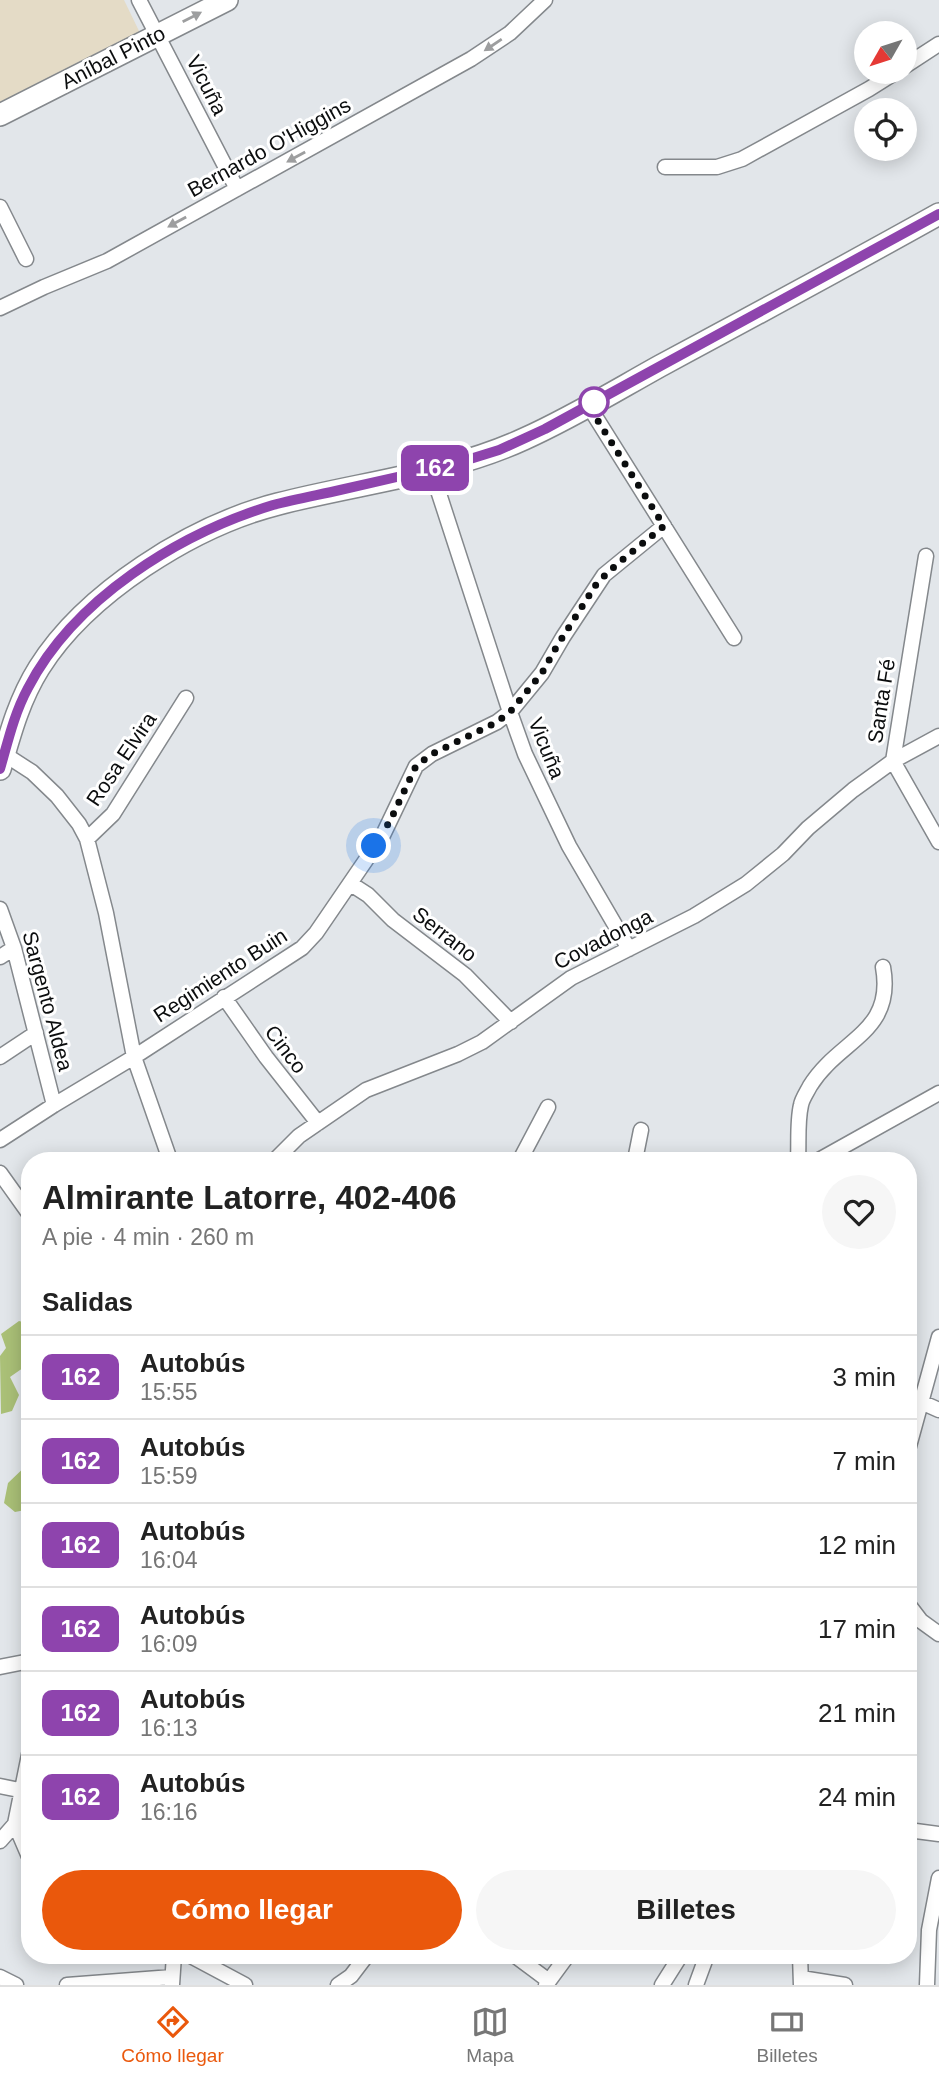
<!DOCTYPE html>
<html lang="es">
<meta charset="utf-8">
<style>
:root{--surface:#fff;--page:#f6f6f6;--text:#222;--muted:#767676;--line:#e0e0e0;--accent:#ea580c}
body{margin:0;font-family:Helvetica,sans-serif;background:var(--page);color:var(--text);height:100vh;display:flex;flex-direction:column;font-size:26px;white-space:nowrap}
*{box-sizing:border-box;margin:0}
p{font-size:23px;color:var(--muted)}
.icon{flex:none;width:38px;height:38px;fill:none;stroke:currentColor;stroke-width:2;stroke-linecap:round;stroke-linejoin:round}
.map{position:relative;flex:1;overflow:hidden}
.details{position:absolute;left:21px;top:1152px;width:896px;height:812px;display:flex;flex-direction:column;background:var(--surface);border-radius:28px;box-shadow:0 4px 18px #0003}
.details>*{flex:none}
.badge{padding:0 14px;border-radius:10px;font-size:24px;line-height:46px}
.needle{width:46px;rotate:231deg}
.fabs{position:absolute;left:854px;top:21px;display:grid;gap:14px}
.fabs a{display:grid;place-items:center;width:63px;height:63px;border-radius:50%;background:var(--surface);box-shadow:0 4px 18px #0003;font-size:35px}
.you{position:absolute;width:35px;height:35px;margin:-18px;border:5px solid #fff;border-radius:50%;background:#1a73e8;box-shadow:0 0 0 10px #1a73e833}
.map>.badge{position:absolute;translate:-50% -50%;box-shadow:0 0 0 4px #fff}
h2{padding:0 21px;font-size:26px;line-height:63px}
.round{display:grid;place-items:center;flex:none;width:74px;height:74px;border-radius:37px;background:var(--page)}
.head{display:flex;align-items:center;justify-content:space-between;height:119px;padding:0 21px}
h1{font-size:33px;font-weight:800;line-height:52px}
.action{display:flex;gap:14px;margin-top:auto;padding:14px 21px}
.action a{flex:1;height:80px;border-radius:42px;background:var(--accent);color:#fff;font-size:28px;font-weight:800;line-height:80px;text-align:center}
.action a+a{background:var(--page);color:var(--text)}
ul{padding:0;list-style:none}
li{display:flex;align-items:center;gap:21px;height:84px;padding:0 21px;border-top:2px solid var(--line)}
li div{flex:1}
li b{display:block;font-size:26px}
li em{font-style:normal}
li .badge{min-width:77px;font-weight:700;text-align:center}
.tab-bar{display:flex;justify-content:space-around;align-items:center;height:98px;border-top:2px solid var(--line);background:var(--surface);font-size:19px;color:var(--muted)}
.tab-bar a{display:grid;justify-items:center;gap:4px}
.tab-bar .on{color:var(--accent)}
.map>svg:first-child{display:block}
</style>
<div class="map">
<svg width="939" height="1985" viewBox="0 0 939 1985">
<rect width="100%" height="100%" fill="#e2e6ea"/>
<path fill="#e4dbc6" d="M0,0H124L140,33L0,104Z"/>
<path fill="#aac077" d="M19,1321L30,1324V1363L10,1377L19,1395L12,1411L1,1414L0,1356L6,1348L1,1334Z
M30,1462V1509L15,1512L4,1503L8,1483Z"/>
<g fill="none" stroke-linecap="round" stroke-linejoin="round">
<defs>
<path id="minor" d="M139,0L237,189
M905,66L939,44
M665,167H717L742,159L869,89L896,72
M0,207L26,259
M0,308L44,287L107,261L471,59L510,33L545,0
M588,405L734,638
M431,469L510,712L525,754L569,846L629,949
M926,556L893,761L939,842
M4,754L32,772L57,796L79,824L87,839L106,913L134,1057L170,1160
M87,839L113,814L186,698
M351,884L368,895L393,920L465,975L511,1022
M0,909L14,948L54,1105
M0,957L14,948
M224,997L266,1057L318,1123
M0,1057L36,1033
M0,1140L54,1105L134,1057L302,948L316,933L383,835L416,766L432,754L497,722L510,712L542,673L563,637L604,575L664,526
M275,1160L299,1136L366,1090L458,1054L482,1042L571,978L694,916L746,884L783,854L808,828L853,790L893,761L939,736
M520,1160L548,1107
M635,1160L641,1130
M798,1160C799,1143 797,1122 801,1105C802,1099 807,1092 810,1086C839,1039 895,1033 883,967
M819,1160L939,1093
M0,1173L30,1215
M921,1402L939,1410
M908,1450L939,1337
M908,1604L921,1621L939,1634
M0,1667L30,1661
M30,1750L15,1824L30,1859
M0,1786L29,1792
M908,1830L939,1834
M0,1841L15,1824
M189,1955L245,1985
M514,1955L549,1981
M800,1955L801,1985
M0,1977L16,1985
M801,1978L845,1985
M67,1985L172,1977
M172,1985L174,1955
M338,1985L351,1976L367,1955
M546,1985L568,1955
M662,1985L681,1955
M696,1985L707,1955
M927,1985L929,1930L939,1878"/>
<path id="secondary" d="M0,115L227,0
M0,769C10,734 19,700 39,668C86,593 192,526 278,504C359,483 448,474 524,439C571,418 615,391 660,366C753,316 846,266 939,214"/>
</defs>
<use href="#minor" stroke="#84888c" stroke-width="17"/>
<use href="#secondary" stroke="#84888c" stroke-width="24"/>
<use href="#minor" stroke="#fff" stroke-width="14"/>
<use href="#secondary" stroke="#fff" stroke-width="21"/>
</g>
<defs><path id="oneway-solid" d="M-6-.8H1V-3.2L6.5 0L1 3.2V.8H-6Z" transform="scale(1.75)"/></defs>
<g fill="#9d9e9f">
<use href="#oneway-solid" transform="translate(192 17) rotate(-27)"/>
<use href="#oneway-solid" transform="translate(493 45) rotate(146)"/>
<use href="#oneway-solid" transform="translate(296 157) rotate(151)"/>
<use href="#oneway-solid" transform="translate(177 222) rotate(151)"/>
</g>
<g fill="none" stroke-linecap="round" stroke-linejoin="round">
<defs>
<path id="line" d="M0,769C8,741 14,714 28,688C74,599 178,534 273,505C295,499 318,495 340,490C378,481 416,473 454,464L499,450L545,429L939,214"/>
</defs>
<use href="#line" stroke="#fff" stroke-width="16"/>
<use href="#line" stroke="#8e44ad" stroke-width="10"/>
<path stroke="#0b0d0e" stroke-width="7" stroke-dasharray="0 12.6" d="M374,846L390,821L416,766L432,754L497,722L510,712L542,673L557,646L597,583L616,565L664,526L588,405L594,402"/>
</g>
<circle fill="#fff" stroke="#8e44ad" stroke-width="3.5" cx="594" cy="402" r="14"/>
<g text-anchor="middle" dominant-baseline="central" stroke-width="6" stroke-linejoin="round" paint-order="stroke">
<g font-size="21" fill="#0b0d0e" stroke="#fff">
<text transform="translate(113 57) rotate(-27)">Aníbal Pinto</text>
<text transform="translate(207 85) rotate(63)">Vicuña</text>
<text transform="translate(269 147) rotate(-29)">Bernardo O'Higgins</text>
<text transform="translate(881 701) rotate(-81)">Santa Fé</text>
<text transform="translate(547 748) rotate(68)">Vicuña</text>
<text transform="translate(121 759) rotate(-56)">Rosa Elvira</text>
<text transform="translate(445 934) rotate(38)">Serrano</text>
<text transform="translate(603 939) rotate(-27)">Covadonga</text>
<text transform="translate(220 975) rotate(-33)">Regimiento Buin</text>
<text transform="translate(48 1001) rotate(75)">Sargento Aldea</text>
<text transform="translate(286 1049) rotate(53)">Cinco</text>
</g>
</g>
</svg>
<div class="fabs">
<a><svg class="needle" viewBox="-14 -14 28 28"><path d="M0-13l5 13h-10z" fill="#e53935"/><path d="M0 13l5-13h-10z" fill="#767676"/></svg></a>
<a><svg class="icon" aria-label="locate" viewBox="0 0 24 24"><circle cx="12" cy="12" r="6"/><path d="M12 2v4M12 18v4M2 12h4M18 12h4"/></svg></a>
</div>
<div class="you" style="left:374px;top:846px"></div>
<b class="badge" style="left:435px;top:468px;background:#8e44ad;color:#fff">162</b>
<section class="details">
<div class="head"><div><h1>Almirante Latorre, 402-406</h1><p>A pie · 4 min · 260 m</p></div><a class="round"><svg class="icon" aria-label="heart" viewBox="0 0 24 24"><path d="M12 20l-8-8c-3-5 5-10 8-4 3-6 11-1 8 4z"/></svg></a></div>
<h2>Salidas</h2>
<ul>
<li><span class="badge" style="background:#8e44ad;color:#fff">162</span><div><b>Autobús</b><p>15:55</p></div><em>3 min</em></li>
<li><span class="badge" style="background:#8e44ad;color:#fff">162</span><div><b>Autobús</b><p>15:59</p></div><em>7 min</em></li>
<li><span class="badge" style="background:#8e44ad;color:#fff">162</span><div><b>Autobús</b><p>16:04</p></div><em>12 min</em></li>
<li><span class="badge" style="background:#8e44ad;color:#fff">162</span><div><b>Autobús</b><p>16:09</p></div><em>17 min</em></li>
<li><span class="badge" style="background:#8e44ad;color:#fff">162</span><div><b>Autobús</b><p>16:13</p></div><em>21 min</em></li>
<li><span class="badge" style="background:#8e44ad;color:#fff">162</span><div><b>Autobús</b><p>16:16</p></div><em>24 min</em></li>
</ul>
<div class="action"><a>Cómo llegar</a><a>Billetes</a></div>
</section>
</div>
<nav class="tab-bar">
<a class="on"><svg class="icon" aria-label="directions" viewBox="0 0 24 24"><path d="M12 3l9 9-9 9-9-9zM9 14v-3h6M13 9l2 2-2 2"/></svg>Cómo llegar</a>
<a><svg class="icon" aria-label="map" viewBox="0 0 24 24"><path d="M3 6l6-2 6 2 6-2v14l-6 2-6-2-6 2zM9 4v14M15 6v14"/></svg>Mapa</a>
<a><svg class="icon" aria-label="tickets" viewBox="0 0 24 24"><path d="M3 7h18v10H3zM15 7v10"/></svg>Billetes</a>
</nav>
